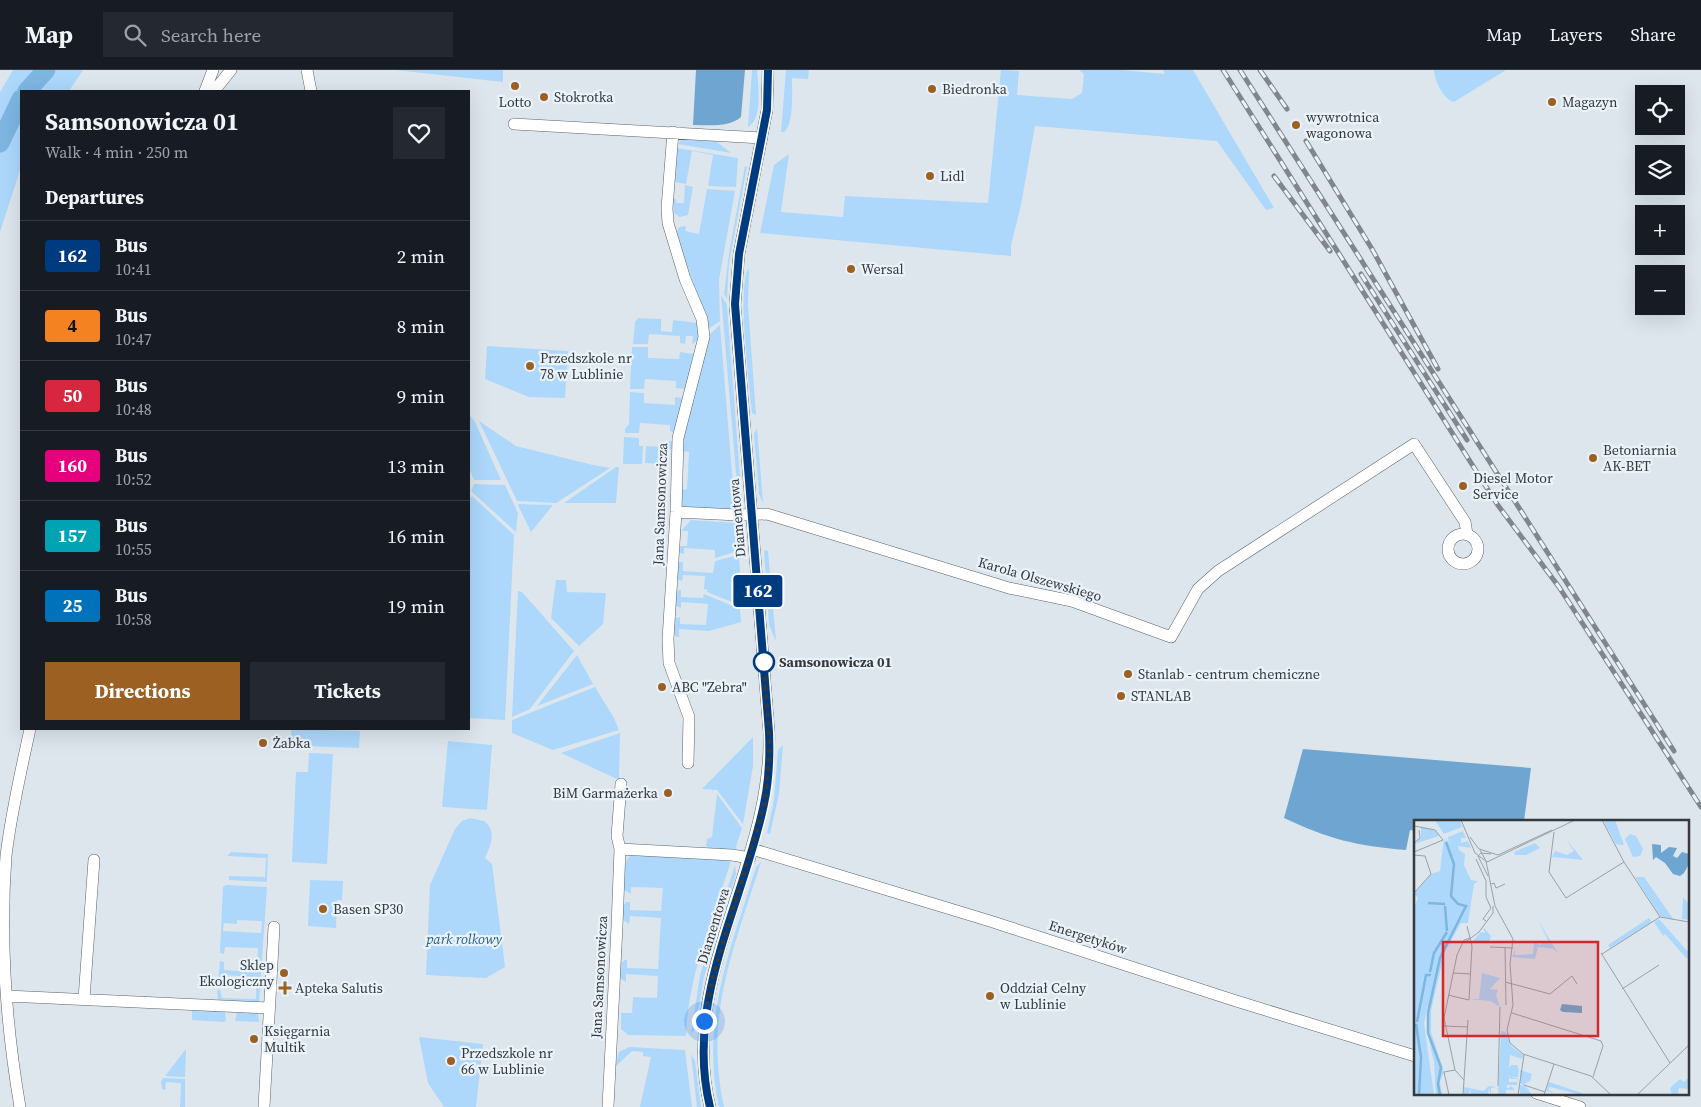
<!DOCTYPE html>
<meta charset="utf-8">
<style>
:root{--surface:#171b24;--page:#242831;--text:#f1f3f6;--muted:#9ea1a6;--line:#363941;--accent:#9c6122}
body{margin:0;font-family:"Source Serif 4",serif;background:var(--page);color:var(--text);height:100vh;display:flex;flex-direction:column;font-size:19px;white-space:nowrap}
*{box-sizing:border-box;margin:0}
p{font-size:16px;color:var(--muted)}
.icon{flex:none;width:28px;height:28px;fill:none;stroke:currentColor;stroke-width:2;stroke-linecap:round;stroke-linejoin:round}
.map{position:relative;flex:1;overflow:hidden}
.panel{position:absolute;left:20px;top:20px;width:450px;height:640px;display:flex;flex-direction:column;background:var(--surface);border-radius:0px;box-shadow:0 5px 20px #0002}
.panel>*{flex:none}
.badge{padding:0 10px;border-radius:4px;font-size:18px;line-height:32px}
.fabs{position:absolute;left:1635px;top:15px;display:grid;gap:10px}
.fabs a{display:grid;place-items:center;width:50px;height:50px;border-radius:0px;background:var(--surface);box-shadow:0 5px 20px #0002;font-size:25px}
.you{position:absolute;width:25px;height:25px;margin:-12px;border:4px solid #fff;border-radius:50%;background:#1a73e8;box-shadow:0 0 0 8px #1a73e833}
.map>.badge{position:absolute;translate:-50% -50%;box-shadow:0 0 0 2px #fff}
h2{padding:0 25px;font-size:19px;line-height:45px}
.round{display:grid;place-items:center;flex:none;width:52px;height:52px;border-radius:0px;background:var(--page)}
.headline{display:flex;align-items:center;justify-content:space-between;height:85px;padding:0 25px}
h1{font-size:24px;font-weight:700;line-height:38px}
.cta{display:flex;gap:10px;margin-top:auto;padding:10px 25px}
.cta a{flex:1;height:58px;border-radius:0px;background:var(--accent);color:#fff;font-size:20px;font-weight:700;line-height:58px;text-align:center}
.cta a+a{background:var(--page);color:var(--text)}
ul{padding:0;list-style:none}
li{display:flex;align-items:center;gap:15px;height:70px;padding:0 25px;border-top:1px solid var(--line)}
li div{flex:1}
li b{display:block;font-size:19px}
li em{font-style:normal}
li .badge{min-width:55px;font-weight:700;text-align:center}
header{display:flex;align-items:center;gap:30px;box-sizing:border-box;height:70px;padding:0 25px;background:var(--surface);border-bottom:1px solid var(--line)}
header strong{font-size:24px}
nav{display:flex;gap:28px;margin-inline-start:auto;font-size:18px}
.search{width:350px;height:45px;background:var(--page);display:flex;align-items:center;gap:12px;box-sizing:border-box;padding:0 18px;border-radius:0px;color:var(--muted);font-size:19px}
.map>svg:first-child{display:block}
</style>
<header>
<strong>Map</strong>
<div class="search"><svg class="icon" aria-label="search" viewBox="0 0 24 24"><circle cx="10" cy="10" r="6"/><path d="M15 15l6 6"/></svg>Search here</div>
<nav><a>Map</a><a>Layers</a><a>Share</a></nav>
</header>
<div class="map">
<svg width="1701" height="1037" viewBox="0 0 1701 1037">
<rect width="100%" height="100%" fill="#dde6ed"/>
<path fill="#add8fb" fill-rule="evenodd" d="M13,0H83L69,21H21V97L0,162V22Z
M396,0H503V12Z
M752,0H757C758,15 763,49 748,57Z
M786,0H809L808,9L792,8C792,20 794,55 784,62H781Z
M1001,0L1019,1L1017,25L1072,29L1082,23L1084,4L1079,0H1122L1165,4L1163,0H1193L1274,138L1266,140L1217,71L1035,56L1021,135L1011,175V186L760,163L774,95L789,84L781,142L843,147L845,126L988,133Z
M1434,0H1506L1454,32C1444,30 1434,10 1434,0Z
M682,69H713L731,83L678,74Z
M677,78L738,88L736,117L708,116L713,85L692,81L686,114L674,112Z
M745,96L747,97L729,193L727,229L724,224L729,183Z
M685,115L693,117L688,145L680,147L674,143L673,129H676V133H684Z
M707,119L735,121L719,210L720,251L707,260L702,238L676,163L679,157L686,156L685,161L699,164Z
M749,198L748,235L756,345L752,343C750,317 736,215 749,198Z
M721,225L727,235L742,433L739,439Z
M638,248L661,249V261L672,262L673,250L697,253L698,269L692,275L693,266H686L685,274L680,273V266L649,264L648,274H633L635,252Z
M720,255L735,440L684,438L681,435V420L687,419L689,382L682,381L683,364L709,265Z
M487,276L568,281L565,328L529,327L485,309Z
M632,277H648V288L679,289L680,282L693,284L686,319L676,318V311L645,309L644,319H630Z
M630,322L644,323V333L675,335V327L682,328L674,363L670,361V355L640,353L639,363H625V359L629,354Z
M469,344L475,352L501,410H474L469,398Z
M479,351L516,376L593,395L610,398L556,433L517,431Z
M757,358L763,433L759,424L754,364Z
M624,367L639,368V376H643L642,394H623Z
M669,371H673L674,379H662L663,394L645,393L646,376L669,377Z
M616,397H619L616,433H564Z
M474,414L505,415L518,443L516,462L471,421Z
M472,426L514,465L505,650L469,648V429Z
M518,435L519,434L553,435L531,462Z
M691,450L736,453L738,481L715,488V480L684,478V484L680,483V476H687L688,461H681Z
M764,480L768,481L776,571L769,555Z
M739,485L742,536L707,522L708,520L704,519L705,506L683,505L682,511L677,509L679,492H683V501L713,503L715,491Z
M556,510H566L567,522L606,523L603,554L579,576L551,548Z
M677,520H681V527L703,528L704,524L740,539L741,552L709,561L679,559V567L675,566L673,549L680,547V554L706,555L708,534L681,532V538L675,536Z
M518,521L522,522L574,581L530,639L512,647Z
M577,585L593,614L537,636Z
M595,617L614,648L619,660L553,680L512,663V650Z
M291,659L360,661L359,678L301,676L300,679H291Z
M620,663L619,708L617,709L561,683Z
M753,667V696L743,754L717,720L702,719Z
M448,671L492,675L487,740L442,737Z
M783,675L779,724L770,764L767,763L774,730L778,680Z
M309,683L333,684L327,794L292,792L296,702H308Z
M717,724L742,758L735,780L711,779L706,776L707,769L712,767Z
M470,748L484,751C497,761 491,775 485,788L492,794L505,897L486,908L426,905L430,815L455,759L462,751Z
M231,782L268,784L267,812L229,810V806L265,807L266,788L227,786Z
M635,783L731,791C713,848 688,906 686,966L628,965L621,959V943H632L633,927L657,928L658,906L626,904V912L620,908V894L625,890H627V898L658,899L661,848L630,846L629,854L622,849L623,836L626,832H630V840L661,841L663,818L631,817V824L624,820C625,807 621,789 635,783Z
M761,792C734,879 704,944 724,1037H719C700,949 731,879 756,797Z
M735,795L736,804L704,907L695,959L691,964L700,905Z
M310,810L343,811L342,830H337L336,858L308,856Z
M226,815L267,817L259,933L218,930L217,921L220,919L222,928L256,929V907L223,905V913L218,912L220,891L224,892V900L257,902L258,878L225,877L224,884L220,883L223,817ZM237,850L262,851L261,863L223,861L224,853L237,854Z
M192,940L225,941L226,950L224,952L192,950Z
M237,942L258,943L259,952L235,951Z
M419,967L483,974L476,1037H444L428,1013Z
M629,977L685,980L692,1037H640L651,987L643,986V982L632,981L615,997L619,982Z
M186,979L185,1007L165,1006Z
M691,984L695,991L701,1037H697Z
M163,1008L185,1009V1037H180L181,1013L166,1012L165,1020L162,1019L161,1012Z"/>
<path fill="#6ea6d1" d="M696,0H745L741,47C728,58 709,55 693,55Z
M1303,679L1531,698L1524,751H1415V761L1410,760L1406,780C1356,776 1329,769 1284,748Z"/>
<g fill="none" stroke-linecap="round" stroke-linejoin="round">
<path stroke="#7eb6e2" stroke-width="19" d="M27,21L46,0
M0,73L21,29"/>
<defs>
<path id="minor" d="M307,0L311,21
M205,21L213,0
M214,21L231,0
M514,54L762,68
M673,62L667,138L668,153L685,209L702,249L704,267L678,368L676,442L668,569L669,593L689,647L688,693
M676,442L738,445L767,444L1009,518L1072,531L1171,567L1198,519L1218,501L1414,374L1465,452L1467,464
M1448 479a15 15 0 1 1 30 0a15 15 0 1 1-30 0Z
M620,779L732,785L750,788
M752,779L990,851L1233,930L1415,986
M7,926L269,938
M84,929L94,790
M1536,1023L1580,1037
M20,1037C6,955 0,869 6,786C11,743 21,701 30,659
M264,1037L274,857
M608,1037L617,856L620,779L617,766L621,714
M710,1037C678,906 773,794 769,662L735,235L739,184L767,40L768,0"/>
</defs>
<use href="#minor" stroke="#5b6369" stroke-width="12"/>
<use href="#minor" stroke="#fff" stroke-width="11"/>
<defs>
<path id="rail" d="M1223,0L1497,434L1559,517L1701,737
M1240,0L1674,681
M1260,0L1287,39
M1306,71L1372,179L1438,299
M1274,106L1330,181
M1361,204L1467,370"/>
</defs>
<use href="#rail" stroke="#80868b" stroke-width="5"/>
<use href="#rail" stroke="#eaf3fb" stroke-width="3" stroke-dasharray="9" stroke-linecap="butt"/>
</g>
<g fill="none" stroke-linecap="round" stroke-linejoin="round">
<defs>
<path id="line" d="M710,1037C684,931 743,835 764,734C769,711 770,686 769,662L735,234L739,184L767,40L768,0"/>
</defs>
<use href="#line" stroke="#fff" stroke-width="11"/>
<use href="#line" stroke="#003b80" stroke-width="8"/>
<path stroke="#35393c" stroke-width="5" stroke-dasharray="0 9" d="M704,951L712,910L765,732L770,677L763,586L764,592"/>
</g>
<g fill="#9c6122" stroke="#eaf3fb" stroke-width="2">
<circle cx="515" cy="16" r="5"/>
<circle cx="932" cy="19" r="5"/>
<circle cx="544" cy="27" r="5"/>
<circle cx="1552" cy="32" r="5"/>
<circle cx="1296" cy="55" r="5"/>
<circle cx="930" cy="106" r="5"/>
<circle cx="851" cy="199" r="5"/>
<circle cx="530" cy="296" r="5"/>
<circle cx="1593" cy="388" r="5"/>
<circle cx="1463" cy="416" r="5"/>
<circle cx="1128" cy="604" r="5"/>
<circle cx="662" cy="617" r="5"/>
<circle cx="1121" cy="626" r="5"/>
<circle cx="263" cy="673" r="5"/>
<circle cx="668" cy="723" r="5"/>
<circle cx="323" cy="839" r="5"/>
<circle cx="284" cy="903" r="5"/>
<path d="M282.5 910.5h5v5h5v5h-5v5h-5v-5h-5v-5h5z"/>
<circle cx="990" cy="926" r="5"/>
<circle cx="254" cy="969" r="5"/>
<circle cx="451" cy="991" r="5"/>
</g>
<circle fill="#fff" stroke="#003b80" stroke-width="2.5" cx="764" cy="592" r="10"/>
<g text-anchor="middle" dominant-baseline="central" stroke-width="4.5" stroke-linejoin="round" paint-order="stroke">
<g font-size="14" fill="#35393c" stroke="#eaf3fb" text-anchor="start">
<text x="942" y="19">Biedronka</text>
<text x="554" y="27">Stokrotka</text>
<text x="515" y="32" text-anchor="middle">Lotto</text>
<text x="1562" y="32">Magazyn</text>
<text x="1306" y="47">wywrotnica<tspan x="1306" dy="16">wagonowa</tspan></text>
<text x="940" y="106">Lidl</text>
<text x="861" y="199">Wersal</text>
<text x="540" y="288">Przedszkole nr<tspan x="540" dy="16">78 w Lublinie</tspan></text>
<text x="1603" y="380">Betoniarnia<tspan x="1603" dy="16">AK-BET</tspan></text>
<text x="1473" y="408">Diesel Motor<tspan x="1473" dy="16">Service</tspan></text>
<text x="1138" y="604">Stanlab - centrum chemiczne</text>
<text x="672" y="617">ABC "Zebra"</text>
<text x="1131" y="626">STANLAB</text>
<text x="273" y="673">Żabka</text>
<text x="658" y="723" text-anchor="end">BiM Garmażerka</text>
<text x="333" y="839">Basen SP30</text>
<text x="274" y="895" text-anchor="end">Sklep<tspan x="274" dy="16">Ekologiczny</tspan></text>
<text x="295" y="918">Apteka Salutis</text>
<text x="1000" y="918">Oddział Celny<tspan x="1000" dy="16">w Lublinie</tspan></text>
<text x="264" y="961">Księgarnia<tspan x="264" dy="16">Multik</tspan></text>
<text x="461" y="983">Przedszkole nr<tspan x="461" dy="16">66 w Lublinie</tspan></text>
</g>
<g font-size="14" fill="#35393c" stroke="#eaf3fb">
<text transform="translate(660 434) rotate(-88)">Jana Samsonowicza</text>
<text transform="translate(737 448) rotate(-95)">Diamentowa</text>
<text transform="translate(1040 509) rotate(16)">Karola Olszewskiego</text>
<text transform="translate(713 856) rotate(-73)">Diamentowa</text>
<text transform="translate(1088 867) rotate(18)">Energetyków</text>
<text transform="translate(599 907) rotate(-87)">Jana Samsonowicza</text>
</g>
<g font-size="14" font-weight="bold" fill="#35393c" stroke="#eaf3fb" text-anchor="start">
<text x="779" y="592">Samsonowicza 01</text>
</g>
<g font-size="14" font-style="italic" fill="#1f5c87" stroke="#eaf3fb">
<text x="464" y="869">park rolkowy</text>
</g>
</g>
<g transform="translate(1414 750)">
<rect width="275" height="275" fill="#dde6ed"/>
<path d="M21,0H46L48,7L30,14ZM189,0H201L210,25L202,24ZM7,6L22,11L25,16L0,24L7,18ZM49,11L52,18H47V23L54,21L57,28L44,26L45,30L51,34L50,45L57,60L64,61L60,64L54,103H47L31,131L17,190V212L30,252L26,261L28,275H22L20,242L13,210L14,185L10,203L20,275H0V87L4,78L0,74L17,54L26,51L30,18L33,25L32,18L35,23L34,17ZM216,14L222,16L229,29L226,36L219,37L211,19ZM152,19L169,40L138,37L141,31L153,35L160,31ZM121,23L126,28L112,35H101L100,32ZM221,57H230L260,100L246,96ZM269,77L275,84V100L268,99ZM235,98L238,102L196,128L194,125ZM245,99L275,133L273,139L251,114L249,116L240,102ZM124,100L145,135L140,129L124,127L121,139L98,137L101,130V135L119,134L120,122L127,125V122H135ZM69,107L77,116L75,123L58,122L67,112L71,113ZM68,153L86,158L76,169L84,170L82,175L86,187L76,181L56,179H65ZM87,211L85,213L87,211L92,212L97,226L109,235L108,239L96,235L95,249L97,245H103L105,250L104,257L96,258H104L103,262V259H96L95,255V262H103V265H93V269L97,266L101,270H92V275H84ZM106,250L118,254L116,261L110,264L118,275L106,274L105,265L110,266L106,263ZM275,257V269L265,268L264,275H258L256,268L266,259L270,262ZM135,262L168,273L167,275L136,267L134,270L141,273L132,271ZM75,266L83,267L77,268V275L75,268L74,275H57L56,269L55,275H50V267L69,271Z" fill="#add8fb"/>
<path d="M238,24L247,25V33L255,27L263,28L259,36L263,38L268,32L275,34V44L270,53L266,56L259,54L251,43L242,37L239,40ZM148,184L168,186V193L149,192L146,190Z" fill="#6ea6d1"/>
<path fill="none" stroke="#7eb6e2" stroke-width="2.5" d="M14,83L31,84M31,86L33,111M16,152L20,133L33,112M3,202L12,155H17M2,204L7,237L5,275M26,275L24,264L27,247L14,213V193L26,138L52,86L44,84L37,76L40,44L32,22"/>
<path fill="none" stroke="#9aa1a6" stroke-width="1" d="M47,0L61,33L73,42L161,0M188,0L210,42L246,97M0,6L21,10L29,20L0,32M140,12L135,52L152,78L210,42M56,17L65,29L84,35L138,10M0,23L6,18L5,10M66,30L72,41L81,86L99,119L96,144L99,185L93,210L96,223L109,234L177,256L197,275M0,35L11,36L17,54L0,73M62,39L72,61V77L77,88L69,99L72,101M74,56L64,36L67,33L77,34M77,64L80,63L82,68L91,64M246,97L275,102M50,123L65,112L79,93V86M76,127L99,128M91,128L92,185M187,133L256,243M188,134L246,97M39,153L57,154M91,162L136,174L158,156L163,164M208,169L245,145M34,175L55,180L58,126L53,106M98,193L187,221L189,226L179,257M30,206L54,207M50,260L41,250L30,198L43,135L50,120L57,118M110,265L131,272M84,266L86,187M35,275L30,252L41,250M49,275L54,200M104,275L110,235M130,275L140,244M223,275L275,225"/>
<path fill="#d62828" fill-opacity="0.15" stroke="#d62828" stroke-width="2.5" d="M29,122H184V216H29Z"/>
<rect width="275" height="275" fill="none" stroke="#35393c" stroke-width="2.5"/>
</g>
</svg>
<div class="fabs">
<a><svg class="icon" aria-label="locate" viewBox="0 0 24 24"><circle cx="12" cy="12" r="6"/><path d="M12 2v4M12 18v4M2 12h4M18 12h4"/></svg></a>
<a><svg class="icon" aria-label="layers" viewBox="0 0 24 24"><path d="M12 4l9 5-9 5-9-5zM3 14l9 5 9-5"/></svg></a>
<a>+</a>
<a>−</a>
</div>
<div class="you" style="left:704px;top:951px"></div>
<b class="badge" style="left:758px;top:521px;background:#003b80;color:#fff">162</b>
<section class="panel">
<div class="headline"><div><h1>Samsonowicza 01</h1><p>Walk · 4 min · 250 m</p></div><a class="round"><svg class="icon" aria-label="heart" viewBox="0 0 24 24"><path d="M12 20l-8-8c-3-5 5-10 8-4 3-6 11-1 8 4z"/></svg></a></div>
<h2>Departures</h2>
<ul>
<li><span class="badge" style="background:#003b80;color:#fff">162</span><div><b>Bus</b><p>10:41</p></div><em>2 min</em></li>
<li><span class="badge" style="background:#f58220;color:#111">4</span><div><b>Bus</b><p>10:47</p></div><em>8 min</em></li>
<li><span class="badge" style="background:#d7263d;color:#fff">50</span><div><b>Bus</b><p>10:48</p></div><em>9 min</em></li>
<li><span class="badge" style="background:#e6007e;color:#fff">160</span><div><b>Bus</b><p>10:52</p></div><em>13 min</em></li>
<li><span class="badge" style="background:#00a3b4;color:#fff">157</span><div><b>Bus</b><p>10:55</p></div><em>16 min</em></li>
<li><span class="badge" style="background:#0072bc;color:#fff">25</span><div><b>Bus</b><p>10:58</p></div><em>19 min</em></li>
</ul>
<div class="cta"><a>Directions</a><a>Tickets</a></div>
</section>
</div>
